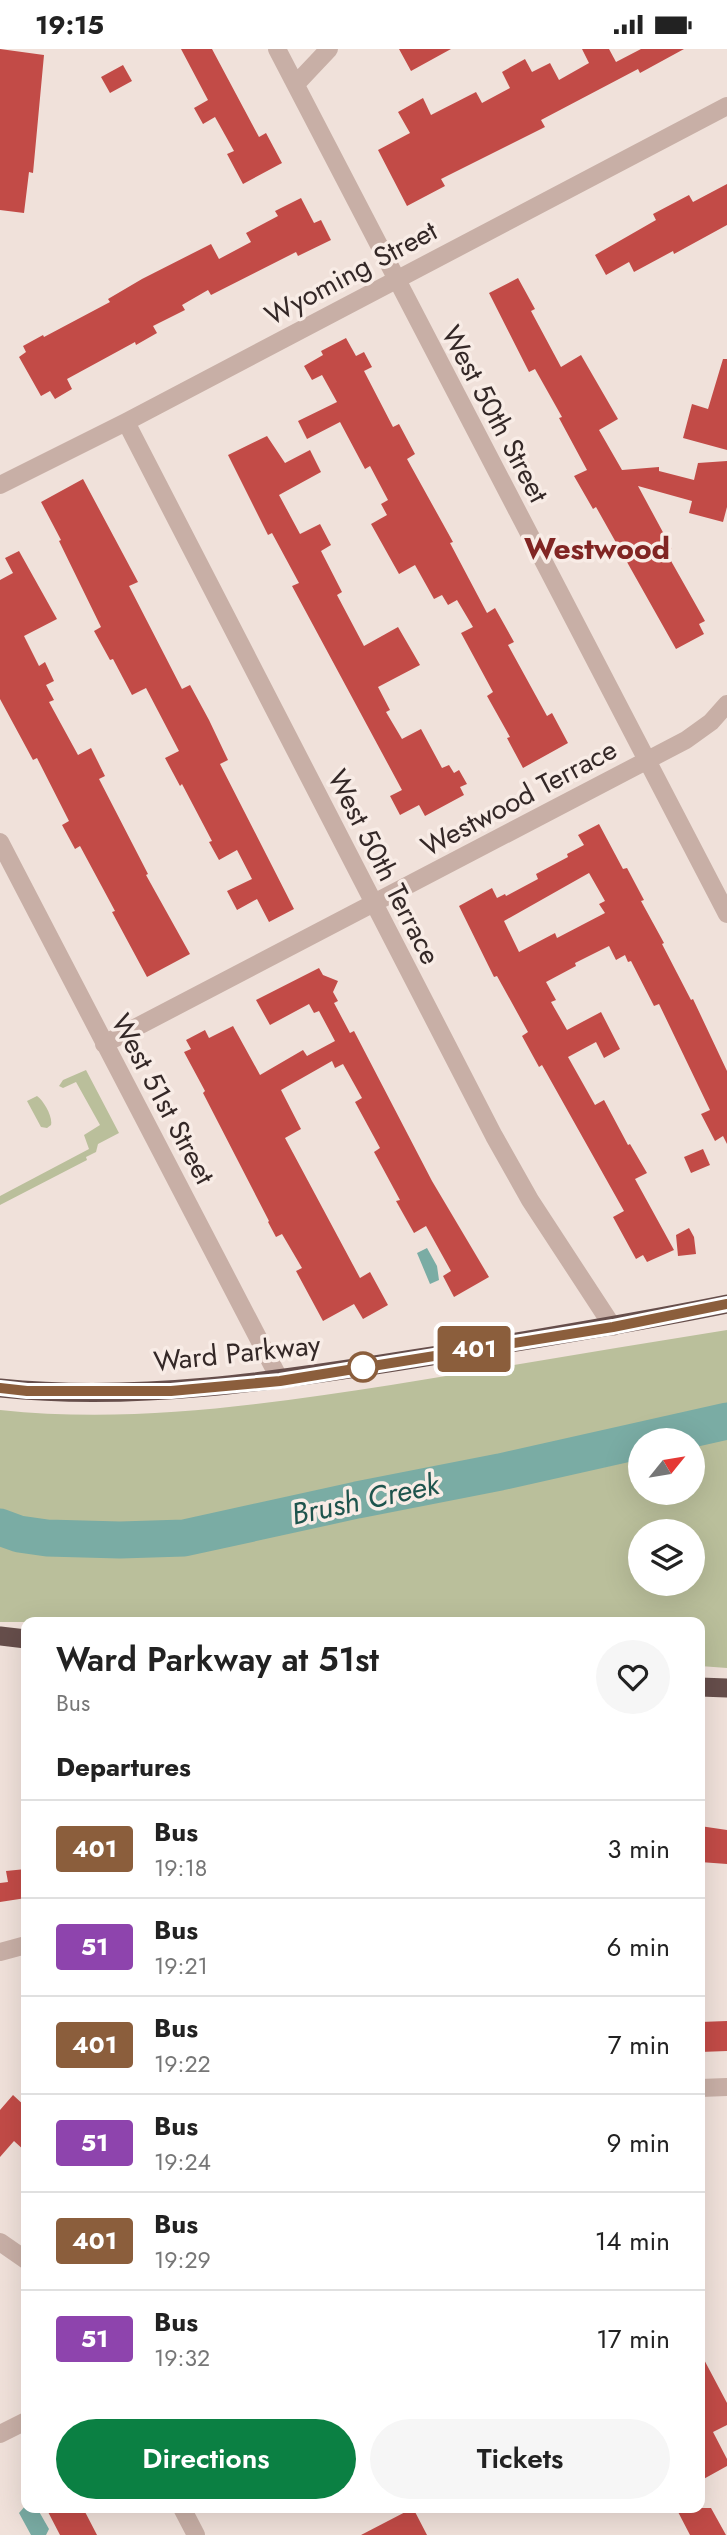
<!DOCTYPE html>
<style>
:root{--surface:#fff;--page:#f6f6f6;--text:#222;--muted:#767676;--line:#e0e0e0;--accent:#0b8043}
body{margin:0;font-family:Jost,sans-serif;background:var(--page);color:var(--text);height:100vh;display:flex;flex-direction:column;font-size:26px;white-space:nowrap}
*{box-sizing:border-box;margin:0}
p{font-size:23px;color:var(--muted)}
.icon{flex:none;width:38px;height:38px;fill:none;stroke:currentColor;stroke-width:2;stroke-linecap:round;stroke-linejoin:round}
.map{position:relative;flex:1;overflow:hidden}
.side{position:absolute;left:21px;top:1568px;width:684px;height:896px;display:flex;flex-direction:column;background:var(--surface);border-radius:14px;box-shadow:0 7px 28px #0002}
.side>*{flex:none}
.badge{padding:0 14px;border-radius:5px;font-size:24px;line-height:46px}
.needle{width:46px;rotate:60deg}
.controls{position:absolute;left:628px;top:1379px;display:grid;gap:14px}
.controls a{display:grid;place-items:center;width:77px;height:77px;border-radius:50%;background:var(--surface);box-shadow:0 7px 28px #0002;font-size:35px}
.map>.badge{position:absolute;translate:-50% -50%;box-shadow:0 0 0 4px #fff}
h2{padding:0 35px;font-size:26px;line-height:63px}
.round{display:grid;place-items:center;flex:none;width:74px;height:74px;border-radius:37px;background:var(--page)}
.overview{display:flex;align-items:center;justify-content:space-between;height:119px;padding:0 35px}
h1{font-size:33px;font-weight:600;line-height:52px}
.cta{display:flex;gap:14px;margin-top:auto;padding:14px 35px}
.cta a{flex:1;height:80px;border-radius:42px;background:var(--accent);color:#fff;font-size:28px;font-weight:600;line-height:80px;text-align:center}
.cta a+a{background:var(--page);color:var(--text)}
ul{padding:0;list-style:none}
li{display:flex;align-items:center;gap:21px;height:98px;padding:0 35px;border-top:2px solid var(--line)}
li div{flex:1}
li b{display:block;font-size:26px}
li em{font-style:normal}
li .badge{min-width:77px;font-weight:700;text-align:center}
.status{display:flex;justify-content:space-between;align-items:center;height:49px;padding:0 35px;background:var(--surface);direction:ltr}
.status svg{height:19px;fill:currentColor}
.map>svg:first-child{display:block}
</style>
<div class="status"><b>19:15</b><svg viewBox="0 0 49 12"><path d="M0 12V9h3v3zM5 12V6h3v6zM10 12V3h3v9zM15 12V0h3v12zM26 1h20v11H26zM47 4h2v5h-2z"/></svg></div>
<div class="map">
<svg width="727" height="2486" viewBox="0 0 727 2486">
<rect width="100%" height="100%" fill="#f0e1da"/>
<path fill="#babf9b" fill-rule="evenodd" d="M86,1021L119,1084L98,1095L96,1103L86,1108L87,1111L0,1156V1147L89,1100L84,1086L100,1076L76,1033L63,1039L59,1037L63,1031Z
M37,1047C44,1052 53,1068 51,1076L47,1079L41,1078L27,1052Z
M727,1281V1619L700,1617V1573H0V1361C131,1375 261,1356 391,1336C503,1318 615,1299 727,1281ZM693,1391V1444H640V1391ZM693,1482V1535H640V1482Z"/>
<path fill="#7aaca4" d="M427,1199L437,1217L439,1231L430,1235L417,1204Z
M26,2456V2459H37L49,2480L46,2486H31L19,2464Z"/>
<g fill="none" stroke-linecap="round" stroke-linejoin="round">
<path stroke="#7aaca4" stroke-width="37" d="M0,1478L19,1485L47,1489L120,1491L184,1489L357,1451L500,1423L727,1372"/>
</g>
<path fill="#c24b47" fill-rule="evenodd" d="M0,0L44,6L33,124L29,123L24,164L0,161Z
M181,0H212L259,88L266,84L282,114L243,135L227,105L234,102L215,68L203,75L194,59L208,51Z
M399,0H451L411,22Z
M582,0H609L616,13L641,0H684L640,24L638,20L541,71L545,78L441,130L445,137L407,157L378,101L410,84L398,63L423,49L431,66L476,43L482,54L510,39L502,23L525,10L532,23L550,14L559,31L589,14Z
M123,16L132,32L110,44L101,28Z
M727,135V176L674,205L673,202L634,223L629,213L606,226L595,206L656,171L653,165L689,146L693,153Z
M301,149L314,174L321,171L331,191L298,207L296,203L211,246L208,241L182,256L185,261L153,277L157,284L136,296L135,293L67,330L72,340L55,350L50,342L41,347L19,308L26,303L23,297L43,286L44,288L110,253L108,250L142,230L211,195L219,210L251,193L246,184L278,167L275,162Z
M518,229L535,260L531,262L561,318L581,306L618,370L599,381L622,421L659,418V422L694,431L698,414L727,412V458L723,473L689,464L692,452L638,437L672,500L666,503L705,572L699,575L704,585L676,600L596,458L593,460L574,427L587,421L559,369L562,368L535,320L529,323L489,244Z
M346,289L356,307L364,303L372,318L364,322L393,378L399,375L415,405L407,410L453,493L450,494L487,564L495,559L514,593L508,596L547,667L552,664L568,694L523,719L507,689L510,688L487,647L493,643L461,584L473,578L457,551L448,556L442,546L434,550L415,516L399,525L371,475L387,466L381,455L388,451L370,417L365,420L340,373L307,390L298,372L337,353L322,326L312,331L304,317L323,306L321,302Z
M723,310H727V401L683,389L692,355L708,360Z
M267,387L285,414L310,401L321,423L279,446L300,485L320,475L331,496L321,502L342,543L337,546L364,597L398,578L420,616L378,638L390,661L386,663L402,690L421,680L442,719L449,716L454,724L459,721L467,735L460,738L464,746L425,767L419,756L400,766L390,747L402,741L292,537L299,534L272,484L268,486L228,406Z
M83,430L138,533L129,537L182,640L190,636L209,671L228,711L220,715L294,860L269,873L257,850L237,861L227,842L252,830L237,801L219,811L209,793L212,792L182,735L180,737L165,709L179,702L146,639L132,646L113,610L110,611L94,582L101,578L59,492L61,491L41,453Z
M19,502L57,570L24,587L39,617L45,613L54,632L46,636L54,651L49,653L78,706L91,699L105,727L99,730L148,825L146,826L190,905L147,928L112,863L115,862L80,797L75,800L62,776L69,772L37,709L33,711L0,650V531L13,524L5,509Z
M599,775L623,820L627,819L644,851L641,852L664,894L662,895L691,951L693,950L727,1022V1095L723,1087L715,1092L701,1065L710,1061L659,955L654,957L631,912L628,913L625,906L616,911L609,897L575,914L576,917L546,933L556,951L551,953L567,981L601,963L620,1000L604,1009L596,993L568,1008L595,1056L604,1051L628,1096L630,1095L647,1124L635,1130L674,1201L647,1213L643,1206L636,1210L613,1168L624,1162L542,1016L539,1018L522,987L528,983L497,927L494,928L459,857L492,839L497,849L505,845L506,847L538,830L536,825L568,808L567,805L584,796L578,786ZM589,824L605,852L599,855L605,864L557,889L555,884L519,903L504,872Z
M319,919L323,926L338,932L333,943L338,952L334,954L350,984L354,982L432,1132L489,1228L454,1248L443,1227L451,1222L426,1177L414,1184L396,1152L400,1151L374,1103L380,1099L355,1053L362,1049L343,1015L335,1019L332,1012L281,1041L301,1080L285,1089L360,1229L370,1223L388,1256L363,1270L354,1255L323,1272L296,1222L302,1219L282,1185L276,1188L268,1173L269,1172L203,1044L205,1042L184,1003L191,1000L186,991L205,981L209,989L233,977L260,1026L303,1001L307,1007L335,992L319,962L314,964L309,955L270,976L256,951Z
M703,1100L710,1116L691,1124L684,1108Z
M689,1179L694,1188L696,1205L678,1207L676,1186Z
M700,1777L727,1781V1815L700,1813Z
M26,1820V1849L0,1853V1834L8,1833L6,1822Z
M727,1972V2002L700,2003V1973Z
M13,2046L26,2058V2103L14,2092L0,2108V2061Z
M700,2303L727,2354V2376L713,2383L727,2410V2417L700,2432Z
M46,2459H83L97,2486H60Z
M413,2459L427,2486H361Z
M676,2459H711L726,2486H690Z"/>
<g fill="none" stroke-linecap="round" stroke-linejoin="round">
<path stroke="#c8afa6" stroke-width="18" d="M277,0L727,865
M296,35L329,0
M126,373L494,1087L530,1151L613,1278
M0,436L126,373L727,57
M0,793L280,1331
M104,995L686,691L711,673L727,655
M0,1903L26,1896
M700,2039L727,2038
M0,2193L26,2211
M0,2385L26,2372
M182,2459L196,2486"/>
<path stroke="#664e4b" stroke-width="19" d="M0,1339C138,1353 276,1332 413,1310C518,1293 623,1276 727,1255
M0,1587L26,1590
M700,1638L727,1639"/>
</g>
<g fill="none" stroke-linecap="round" stroke-linejoin="round">
<defs>
<path id="line" d="M0,1339L27,1342H171L280,1332L613,1278L727,1255"/>
</defs>
<use href="#line" stroke="#fff" stroke-width="16"/>
<use href="#line" stroke="#8b5e3c" stroke-width="10"/>
</g>
<circle fill="#fff" stroke="#8b5e3c" stroke-width="3.5" cx="363" cy="1318" r="14"/>
<g text-anchor="middle" dominant-baseline="central" stroke-width="7" stroke-linejoin="round" paint-order="stroke">
<g font-size="28" fill="#342827" stroke="#f8ece6">
<text transform="translate(351 224) rotate(-28)">Wyoming Street</text>
<text transform="translate(495 365) rotate(62)">West 50th Street</text>
<text transform="translate(519 749) rotate(-28)">Westwood Terrace</text>
<text transform="translate(384 818) rotate(63)">West 50th Terrace</text>
<text transform="translate(163 1050) rotate(62)">West 51st Street</text>
<text transform="translate(237 1304) rotate(-6)">Ward Parkway</text>
</g>
<g font-size="30" font-weight="bold" fill="#812523" stroke="#f8ece6">
<text x="597" y="499">Westwood</text>
</g>
<g font-size="30" font-style="italic" fill="#1e544d" stroke="#f8ece6">
<text transform="translate(365 1450) rotate(-12)">Brush Creek</text>
</g>
</g>
</svg>
<div class="controls">
<a><svg class="needle" viewBox="-14 -14 28 28"><path d="M0-13l5 13h-10z" fill="#e53935"/><path d="M0 13l5-13h-10z" fill="#767676"/></svg></a>
<a><svg class="icon" aria-label="layers" viewBox="0 0 24 24"><path d="M12 4l9 5-9 5-9-5zM3 14l9 5 9-5"/></svg></a>
</div>
<b class="badge" style="left:474px;top:1300px;background:#8b5e3c;color:#fff">401</b>
<section class="side">
<div class="overview"><div><h1>Ward Parkway at 51st</h1><p>Bus</p></div><a class="round"><svg class="icon" aria-label="heart" viewBox="0 0 24 24"><path d="M12 20l-8-8c-3-5 5-10 8-4 3-6 11-1 8 4z"/></svg></a></div>
<h2>Departures</h2>
<ul>
<li><span class="badge" style="background:#8b5e3c;color:#fff">401</span><div><b>Bus</b><p>19:18</p></div><em>3 min</em></li>
<li><span class="badge" style="background:#8e44ad;color:#fff">51</span><div><b>Bus</b><p>19:21</p></div><em>6 min</em></li>
<li><span class="badge" style="background:#8b5e3c;color:#fff">401</span><div><b>Bus</b><p>19:22</p></div><em>7 min</em></li>
<li><span class="badge" style="background:#8e44ad;color:#fff">51</span><div><b>Bus</b><p>19:24</p></div><em>9 min</em></li>
<li><span class="badge" style="background:#8b5e3c;color:#fff">401</span><div><b>Bus</b><p>19:29</p></div><em>14 min</em></li>
<li><span class="badge" style="background:#8e44ad;color:#fff">51</span><div><b>Bus</b><p>19:32</p></div><em>17 min</em></li>
</ul>
<div class="cta"><a>Directions</a><a>Tickets</a></div>
</section>
</div>
